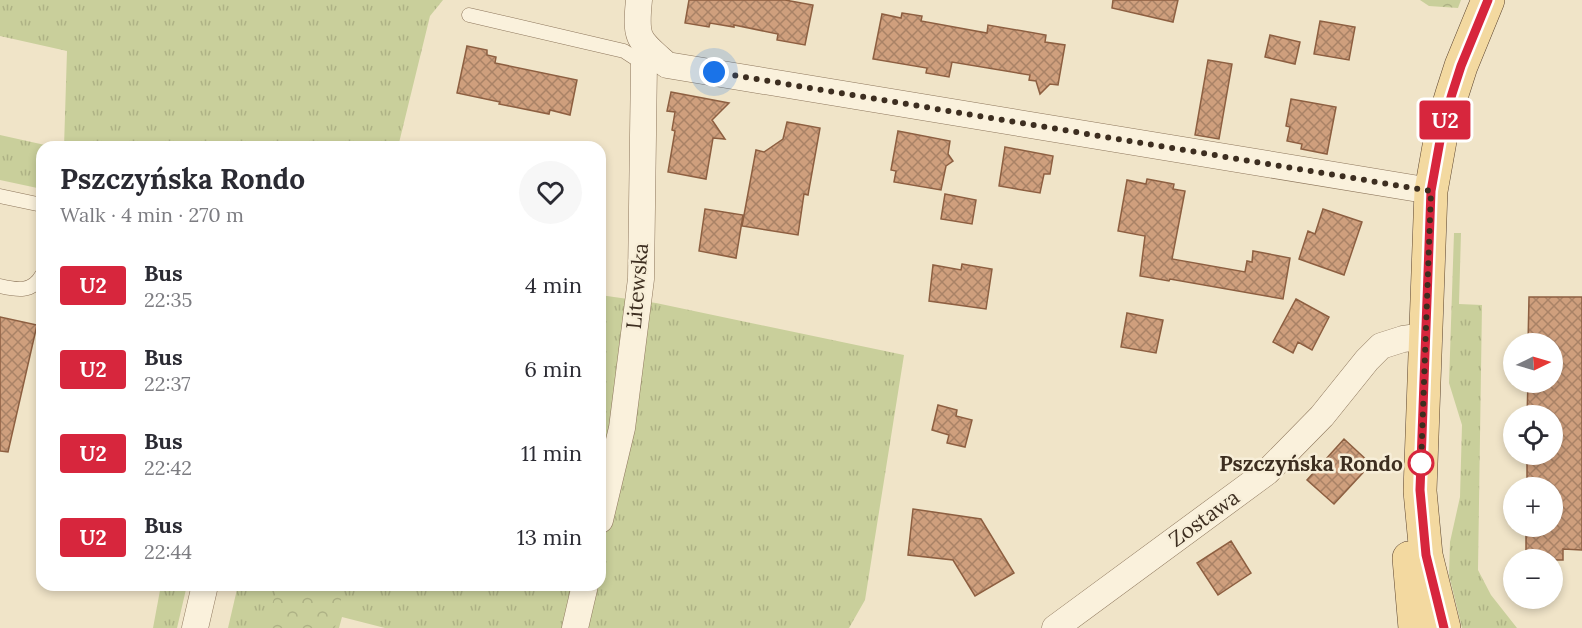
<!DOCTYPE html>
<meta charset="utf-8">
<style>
:root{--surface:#fff;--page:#f7f7f7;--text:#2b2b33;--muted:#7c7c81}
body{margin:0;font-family:Lora,serif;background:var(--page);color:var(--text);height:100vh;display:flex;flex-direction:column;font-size:22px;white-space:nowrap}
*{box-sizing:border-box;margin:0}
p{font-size:20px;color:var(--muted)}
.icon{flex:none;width:33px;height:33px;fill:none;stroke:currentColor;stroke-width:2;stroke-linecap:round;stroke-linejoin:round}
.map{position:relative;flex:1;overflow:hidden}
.sheet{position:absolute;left:36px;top:141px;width:570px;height:450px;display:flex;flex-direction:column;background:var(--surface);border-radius:18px;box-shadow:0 3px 9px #0003}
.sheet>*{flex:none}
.badge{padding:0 12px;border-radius:4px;font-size:21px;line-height:39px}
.needle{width:39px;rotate:85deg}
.buttons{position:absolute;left:1503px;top:333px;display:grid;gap:12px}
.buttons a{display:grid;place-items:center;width:60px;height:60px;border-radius:50%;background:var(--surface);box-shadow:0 3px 9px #0003;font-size:30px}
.you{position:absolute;width:30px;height:30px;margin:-15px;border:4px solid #fff;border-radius:50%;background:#1a73e8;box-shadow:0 0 0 9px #1a73e833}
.map>.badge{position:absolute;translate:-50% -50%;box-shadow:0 0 0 3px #fff}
.round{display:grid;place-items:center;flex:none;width:63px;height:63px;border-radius:32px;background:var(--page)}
.overview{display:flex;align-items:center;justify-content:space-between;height:102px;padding:0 24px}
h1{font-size:28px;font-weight:800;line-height:45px}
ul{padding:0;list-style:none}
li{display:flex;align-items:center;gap:18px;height:84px;padding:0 24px}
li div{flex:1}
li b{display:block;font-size:22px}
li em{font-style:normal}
li .badge{min-width:66px;font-weight:700;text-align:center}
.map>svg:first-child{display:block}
</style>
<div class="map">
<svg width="1582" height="628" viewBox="0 0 1582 628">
<defs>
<pattern id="grass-tufts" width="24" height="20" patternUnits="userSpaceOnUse" patternTransform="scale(1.5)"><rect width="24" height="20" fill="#c9cf9b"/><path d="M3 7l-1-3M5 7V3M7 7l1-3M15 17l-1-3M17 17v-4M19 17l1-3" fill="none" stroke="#aeb285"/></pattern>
<pattern id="forest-crowns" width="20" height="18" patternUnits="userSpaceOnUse" patternTransform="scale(1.5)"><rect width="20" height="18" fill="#c9cf9b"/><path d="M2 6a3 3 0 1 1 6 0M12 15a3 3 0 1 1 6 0" fill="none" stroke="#aeb285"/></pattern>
<pattern id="building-cross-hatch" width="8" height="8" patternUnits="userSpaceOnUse" patternTransform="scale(1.5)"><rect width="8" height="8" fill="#cf9f7d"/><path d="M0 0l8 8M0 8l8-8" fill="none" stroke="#a98266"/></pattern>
</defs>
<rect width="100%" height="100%" fill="#f0e4c8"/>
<path fill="url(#grass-tufts)" d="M0,0H443L430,16L398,147H64L67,51L0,36Z
M0,135L54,147H42V189L0,180Z
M1454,233H1461L1459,304L1482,305L1478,570L1491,595L1517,628H1462L1449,575L1450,542L1460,497L1462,425L1449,383Z
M600,295L656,303L904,355L865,600L849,628H385L342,617L339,628H228L238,585H600Z
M161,585H187L177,628H153Z"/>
<path fill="url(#forest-crowns)" d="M1420,0H1461L1458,8L1429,6Z
M278,585H344L335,628H265Z"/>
<path fill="url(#building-cross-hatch)" stroke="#8d5f41" stroke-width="1.5" d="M689,0H785L813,5L805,45L777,40L778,34L734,25V27L710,23L709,27L685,23Z
M1113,0H1178L1173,22L1112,8Z
M902,13L922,16L921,21L987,33L988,25L1046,35L1045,42L1065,45L1058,85L1050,84L1040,94L1036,81L1029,80L1030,75L952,62L949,77L926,73L927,68L873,59L882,14L901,18Z
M1320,21L1355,27L1349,60L1314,54Z
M1270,35L1300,42L1295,64L1265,57Z
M467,46L487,50V55L496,57L495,63L577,80L570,115L550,110L549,114L499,104L500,102L457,93Z
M1208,60L1232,64L1219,139L1195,135Z
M671,92L729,103L712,120L725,139L713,138L706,179L668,172L675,131L672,130L675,112L667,111Z
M1291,99L1336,107L1327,154L1301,149L1302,144L1287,141L1290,127L1286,126Z
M787,122L820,128L808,195L804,194L798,235L742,226L756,150L764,152L783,139Z
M898,131L950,141L948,154L953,161L946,166L941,190L894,182L896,171L891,170Z
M1005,147L1053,156L1050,174H1044L1040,193L999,186Z
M1147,179L1174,184L1173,189L1185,191L1172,259L1245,272L1247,261L1252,262L1253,251L1290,258L1283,299L1170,279L1169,281L1140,276L1145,236L1118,231L1127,180L1146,184Z
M945,194L976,200L972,224L941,219Z
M705,209L743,215L736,258L699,251Z
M1323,209L1362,222L1344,275L1299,259L1308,231L1315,234Z
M962,264L992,269L986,309L929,301L933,265L961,270Z
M1529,297H1582V550L1563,549V560H1526V526H1552V488H1527V454H1552V416H1527L1528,382H1552V344H1528Z
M1296,299L1329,317L1312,350L1298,342L1293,353L1273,342Z
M1127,313L1163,320L1156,353L1121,347Z
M0,317L37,325L8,452L0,451Z
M938,405L957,410L956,416L972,420L965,447L947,443L949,435L932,430Z
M1344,439L1371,464L1334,504L1307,480Z
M913,509L981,519L1014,573L975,596L953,560L908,555Z
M1231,541L1251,573L1218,595L1197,563Z"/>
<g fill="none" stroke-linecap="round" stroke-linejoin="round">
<defs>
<path id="service" d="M469,15L624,51L644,64
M0,196L42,205
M0,286C17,290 32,293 42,275"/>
<path id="minor" d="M639,0C635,40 638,39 667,65L1431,191
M600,520L622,428L641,279L644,64L649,49
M195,628L205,585
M575,628L585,585
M1055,628L1267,472L1322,416L1367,360L1381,346L1403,339L1425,336"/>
<path id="primary" d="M1409,558L1415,628
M1444,628L1426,555L1420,491L1431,191L1443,124L1452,94L1461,66L1488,0"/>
</defs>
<use href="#service" stroke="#8d765c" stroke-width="15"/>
<use href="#minor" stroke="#8d765c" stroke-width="27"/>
<use href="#primary" stroke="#5b4430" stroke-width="34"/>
<use href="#service" stroke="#faf1dc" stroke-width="14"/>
<use href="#minor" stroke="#faf1dc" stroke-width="26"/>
<use href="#primary" stroke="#f3d9a0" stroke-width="33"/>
</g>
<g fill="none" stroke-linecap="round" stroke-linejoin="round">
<defs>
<path id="line" d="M1444,628L1426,555L1420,490L1431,191L1443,124L1452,94L1461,66L1488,0"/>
</defs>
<use href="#line" stroke="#fff" stroke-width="14"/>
<use href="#line" stroke="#d7263d" stroke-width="9"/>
<path stroke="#3d2e20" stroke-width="6" stroke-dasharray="0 10.8" d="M714,72L1431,191L1421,465V463"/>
</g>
<circle fill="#fff" stroke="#d7263d" stroke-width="3" cx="1421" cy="463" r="12"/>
<g text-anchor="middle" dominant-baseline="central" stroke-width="5" stroke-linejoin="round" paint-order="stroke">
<g font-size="21" fill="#3d2e20" stroke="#f7eed8">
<text transform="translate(637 286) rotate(-85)">Litewska</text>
<text transform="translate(1204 518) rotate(-36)">Zostawa</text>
</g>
<g font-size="21" font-weight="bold" fill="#3d2e20" stroke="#f7eed8" text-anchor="end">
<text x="1403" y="463">Pszczyńska Rondo</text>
</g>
</g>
</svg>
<div class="buttons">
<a><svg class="needle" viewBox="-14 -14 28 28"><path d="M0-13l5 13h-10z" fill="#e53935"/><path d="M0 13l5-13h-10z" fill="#7c7c81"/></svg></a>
<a><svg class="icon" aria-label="locate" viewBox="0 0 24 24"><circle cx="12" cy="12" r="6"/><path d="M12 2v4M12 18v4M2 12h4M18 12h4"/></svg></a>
<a>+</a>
<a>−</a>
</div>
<div class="you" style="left:714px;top:72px"></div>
<b class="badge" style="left:1445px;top:120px;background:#d7263d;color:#fff">U2</b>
<section class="sheet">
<div class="overview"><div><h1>Pszczyńska Rondo</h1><p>Walk · 4 min · 270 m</p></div><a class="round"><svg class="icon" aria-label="heart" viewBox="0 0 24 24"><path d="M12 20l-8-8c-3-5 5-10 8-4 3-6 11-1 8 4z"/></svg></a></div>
<ul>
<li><span class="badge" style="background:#d7263d;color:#fff">U2</span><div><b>Bus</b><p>22:35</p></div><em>4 min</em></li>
<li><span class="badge" style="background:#d7263d;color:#fff">U2</span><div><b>Bus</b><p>22:37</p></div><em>6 min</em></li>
<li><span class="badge" style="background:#d7263d;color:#fff">U2</span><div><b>Bus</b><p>22:42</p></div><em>11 min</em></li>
<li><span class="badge" style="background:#d7263d;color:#fff">U2</span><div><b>Bus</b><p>22:44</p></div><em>13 min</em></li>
</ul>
</section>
</div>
